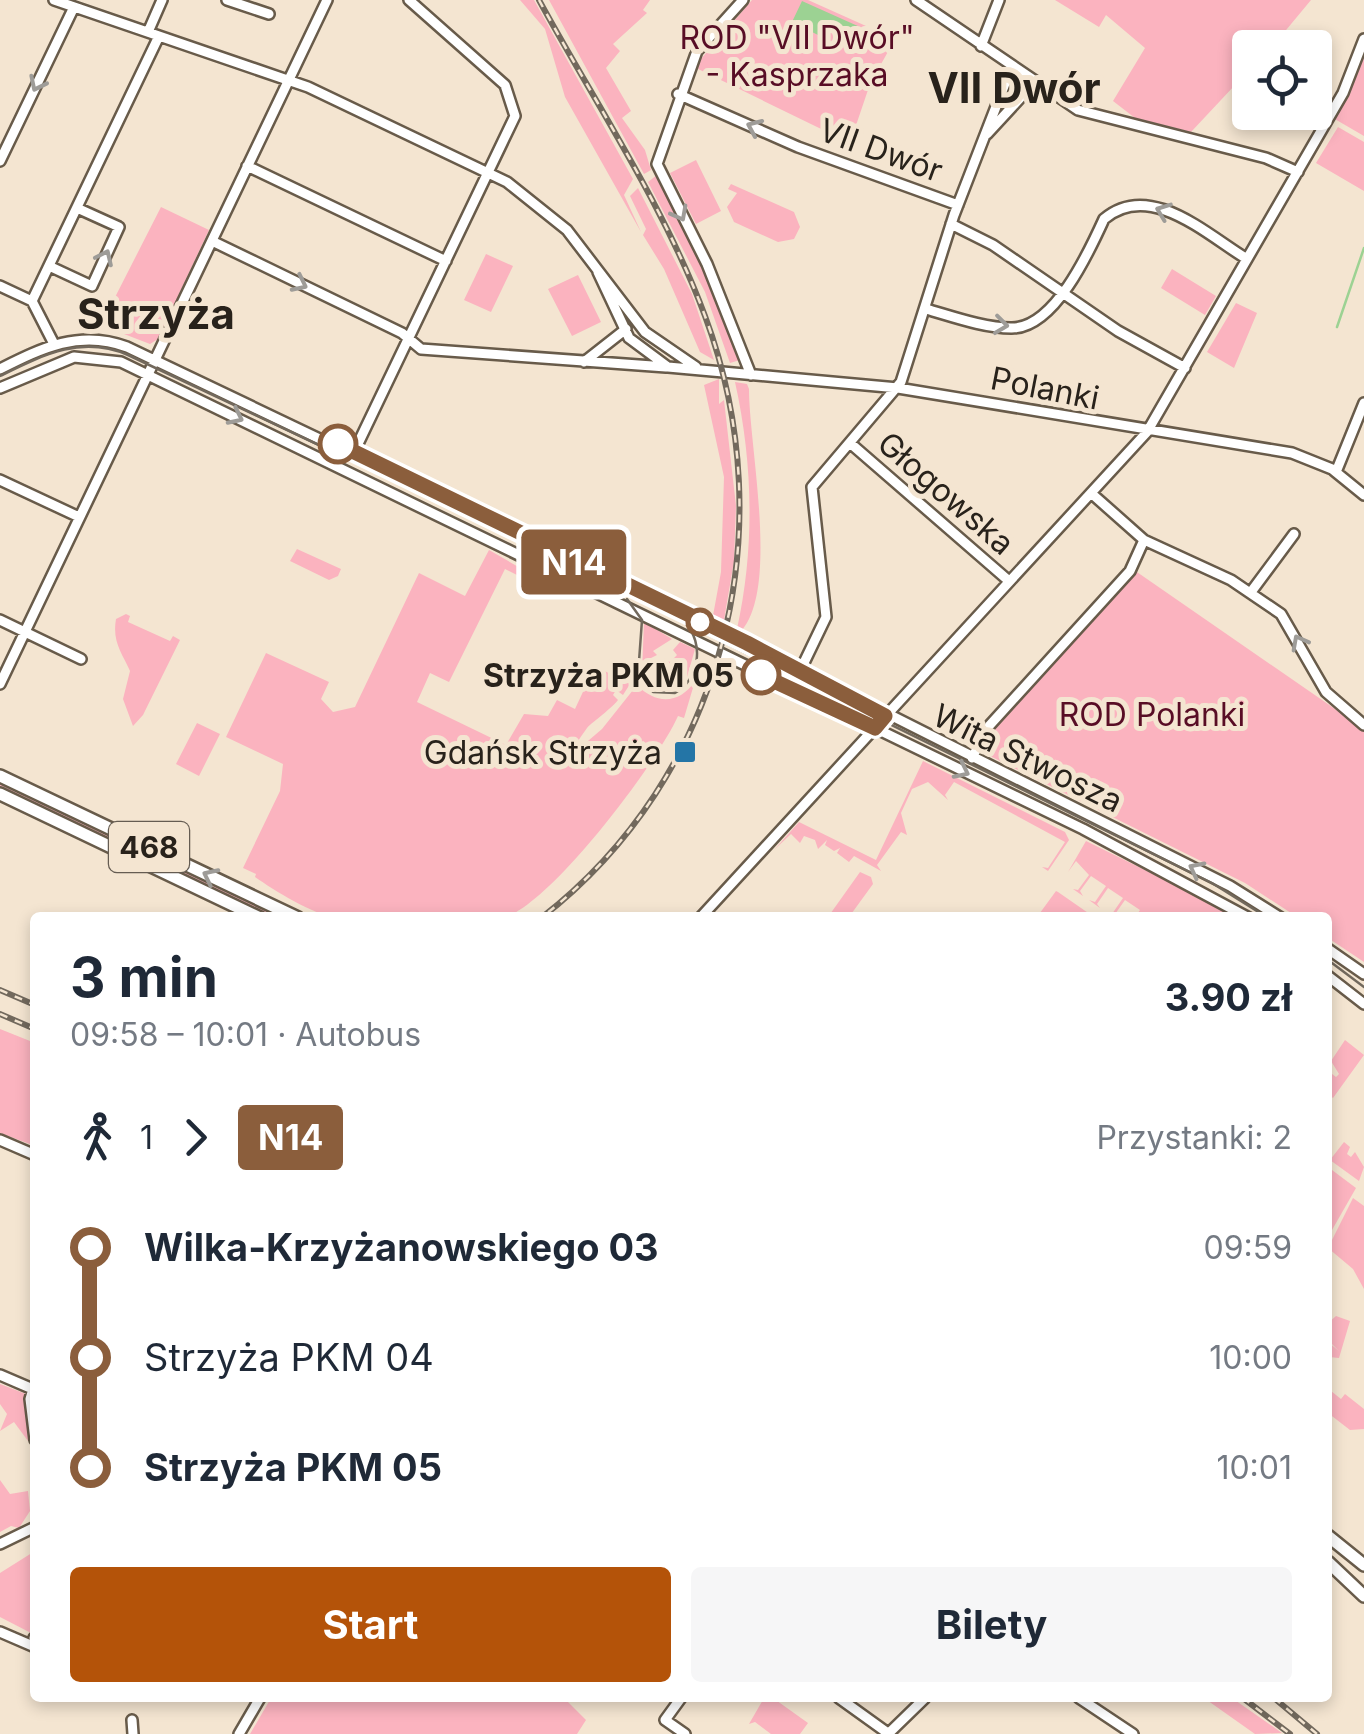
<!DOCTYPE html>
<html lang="pl">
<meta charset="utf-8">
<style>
:root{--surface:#fff;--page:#f6f6f7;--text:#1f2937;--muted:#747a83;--accent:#b45309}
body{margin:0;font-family:Inter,sans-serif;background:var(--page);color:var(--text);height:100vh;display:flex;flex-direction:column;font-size:38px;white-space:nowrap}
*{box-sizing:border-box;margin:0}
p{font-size:32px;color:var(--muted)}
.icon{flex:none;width:55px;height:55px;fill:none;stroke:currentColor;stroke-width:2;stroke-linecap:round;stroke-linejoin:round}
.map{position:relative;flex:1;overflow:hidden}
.sheet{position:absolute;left:30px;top:912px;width:1302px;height:790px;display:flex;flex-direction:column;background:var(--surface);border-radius:10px;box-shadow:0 5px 15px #0003}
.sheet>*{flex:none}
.badge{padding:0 20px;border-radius:8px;font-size:35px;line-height:65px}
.controls{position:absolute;left:1232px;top:30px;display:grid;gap:20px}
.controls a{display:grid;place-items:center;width:100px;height:100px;border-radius:10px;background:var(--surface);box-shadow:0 5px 15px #0003;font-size:50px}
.map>.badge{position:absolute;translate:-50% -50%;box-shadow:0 0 0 5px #fff}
.legs{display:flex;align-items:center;gap:15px;height:110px;padding:0 40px;font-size:32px}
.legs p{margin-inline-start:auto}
.overview{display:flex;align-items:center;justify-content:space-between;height:170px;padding:0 40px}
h1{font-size:55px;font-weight:700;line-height:75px}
.action{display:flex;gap:20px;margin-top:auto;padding:20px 40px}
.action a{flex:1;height:115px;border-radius:10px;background:var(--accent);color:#fff;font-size:40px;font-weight:700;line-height:115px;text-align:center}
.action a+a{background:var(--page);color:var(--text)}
ul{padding:0 40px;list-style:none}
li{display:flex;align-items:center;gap:35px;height:110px;font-size:38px}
li i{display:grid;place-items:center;width:15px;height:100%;margin:0 12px;background:currentColor}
li i::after{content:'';width:25px;height:25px;margin:-12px;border:8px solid;border-radius:50%;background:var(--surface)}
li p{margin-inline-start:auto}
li:first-child i{background:linear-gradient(#0000 50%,currentColor 0)}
li:last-child i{background:linear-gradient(currentColor 50%,#0000 0)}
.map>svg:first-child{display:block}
</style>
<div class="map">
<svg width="1364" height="1734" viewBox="0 0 1364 1734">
<rect width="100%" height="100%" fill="#f4e5d1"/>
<path fill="#fbb3bf" d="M520,0H534L633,179L624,195L641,232L565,97L545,29Z
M549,0H650L643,10L647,13L613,44L620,51L606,68L631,111L622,118L645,150L651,170L644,174Z
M752,0H808L895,39L870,84L850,143L694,67Z
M1055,0H1311L1272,47L1250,48V69L1191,132L1135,118L1113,101L1145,48L1106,15L1099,27Z
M1364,48V136L1333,118Z
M1338,127L1364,142V191L1316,163Z
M696,160L721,211L696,224L670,173Z
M657,175L699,253L743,359L730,363L705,292L648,182Z
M731,184L794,212L800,227L794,239L778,242L734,222L727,207L737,193L728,189Z
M638,188L692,294L714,360L700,352L664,269L643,235L646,229L630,196Z
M161,207L209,230L158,339L150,344L98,324V319L108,311Z
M486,254L513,266L491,312L464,300Z
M1172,269L1216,296L1205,315L1161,288Z
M578,275L601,322L572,336L548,289Z
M1236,303L1257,313L1234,368L1207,352Z
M719,379V404L724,400L736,506L734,561L723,626L712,621L721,572L724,477L704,385Z
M735,382L747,384L749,389C749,446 779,586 742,630L737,629C755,547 753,463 735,382Z
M297,549L341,569L338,576L329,580L290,561Z
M489,550L548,584L545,589L505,569L449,682L430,673L417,702L506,745L524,714L548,716L557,700L575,709L595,666L630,684L623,695L616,690L613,695L618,700C610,710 590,724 587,728C579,739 576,746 564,754L568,758L602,729L637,685C656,705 680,704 695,681L684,718L678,716C657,763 554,900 506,917C493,922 355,920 337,918C312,914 275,891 255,877L256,874L243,868L280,791L283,764L226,737L266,653L329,682L321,699L333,712L355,707L419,573L465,596Z
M1134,570L1364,729V962L1328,938V918L1297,917L1245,883L986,754L982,746L992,726Z
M126,614L130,616L128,622L170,641L173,636L180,640L143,715L133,726L123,699L130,671C122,653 112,642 116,619Z
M644,622L672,639L653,651L657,655L643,662L647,667L642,672Z
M680,642L695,649L687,677L668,687L650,681L649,676L654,680L665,668L661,663L665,659L670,662L677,655L673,650Z
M197,723L220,734L199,776L176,764Z
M923,761L1065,832L1069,840L1048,871L1042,867L1048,868L1065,842L954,782L945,795L948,800L928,782L912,789L901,813L907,835L901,832L877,865L881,871L854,856L849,862L837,853L840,848L834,851L825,845L827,840L818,849L815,840L804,836L800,843L791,834L774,850L799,822L876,860Z
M0,782L284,917H273L0,787Z
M1086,841L1222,908L1238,917H1150L1142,912L1135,917L1140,910L1125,900L1113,917L1106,912L1112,914L1123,898L1108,888L1097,904L1100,908L1089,900L1095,902L1106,886L1091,876L1080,891L1083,896L1073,889L1078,890L1089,875L1076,861L1068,872Z
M860,872L871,877L873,884L849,917H828Z
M1056,891L1058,892L1094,917H1037Z
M0,1029L35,1043V1146L0,1133Z
M1345,1040L1364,1055L1333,1098L1328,1094V1071L1336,1077L1339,1074L1331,1061Z
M1344,1142L1350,1147L1347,1154L1351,1157L1355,1152L1364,1167L1359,1181L1330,1160Z
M1328,1167L1356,1188L1328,1237Z
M1353,1198L1364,1206V1289L1353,1269L1328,1248Z
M1336,1316L1350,1321L1339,1358L1329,1357L1328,1342L1339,1351L1328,1340V1323Z
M0,1384L26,1394L28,1441L14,1422L0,1431L7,1414L0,1404Z
M1331,1391L1341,1399L1345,1394L1364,1409V1429L1350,1430L1328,1413Z
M0,1480L10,1494L28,1491L30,1511L19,1528L11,1526L0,1532Z
M35,1551V1624L31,1633L0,1617V1573Z
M271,1698H564L586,1720L577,1734H250Z
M764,1698H773L808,1723L800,1734H771L755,1722L749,1724Z
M1204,1698H1232L1282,1733L1255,1734Z"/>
<path fill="#9cd293" d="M802,1L860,27L856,42L829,30L820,36L792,22Z"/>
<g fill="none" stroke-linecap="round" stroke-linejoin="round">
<path stroke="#9cd293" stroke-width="2.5" d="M1337,327L1364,248"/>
<defs>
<path id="minor" d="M54,0L308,87L507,182L567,230L645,332L696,367
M227,0L269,14
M743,0L697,51L657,164L707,264L751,375
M916,0L1078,110L1266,158L1298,172
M148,32L162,0
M981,46L999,0
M678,94L798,147L958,205
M987,134L1034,83
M0,161L74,7
M247,166L446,261
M951,224L993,245L1118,331L1185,368
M212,241L402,333L421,349L666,367
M49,266L92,286L119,227L77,208
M598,272L629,338L668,367L898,388L1292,453L1332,469L1364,495
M0,286L32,301L54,344
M32,301L159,36
M926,309C951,316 984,328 1011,328C1054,329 1089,252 1104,219C1150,180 1207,235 1247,259
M584,362L626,329
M0,369C42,348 80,329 127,347L747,643L1230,886L1281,918
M0,388L74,357L121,362L1083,829L1249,918
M850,443L1009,581
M354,452L515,116L505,85L409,0
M1336,472L1364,403
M0,480L79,517
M1091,493L1144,540L1231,580L1281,614L1326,692L1364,725
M1251,592L1294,534
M0,620L81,659
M800,671L826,617L812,487L901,382L954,215L1011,68
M0,684L327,0
M972,758L989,726L1130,571L1144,540
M700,918L1147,432L1343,93L1364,39
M1328,949L1364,974
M1328,976L1364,1004
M0,1140L35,1155
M0,1375L35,1390
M33,1389L30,1399L35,1440
M0,1544L35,1527
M0,1632L35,1647
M34,1638H35
M681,1698L665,1720L685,1734
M839,1698L889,1734
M1079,1698L1133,1734
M132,1720L133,1734
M239,1734L260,1698
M888,1734L925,1698"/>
<path id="major" d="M0,776L298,918
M0,794L260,918
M1328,1536L1364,1565
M1328,1562L1364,1596"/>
</defs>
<use href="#minor" stroke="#685b4a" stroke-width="14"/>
<use href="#major" stroke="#685b4a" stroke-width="16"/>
<use href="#minor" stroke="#fff" stroke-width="9"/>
<use href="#major" stroke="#fff" stroke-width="11"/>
<path stroke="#72695d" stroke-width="2.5" d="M0,376C43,355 81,335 128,355L429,497L1212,883L1268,918
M627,599L642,620L638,675L653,692L675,693C699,680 705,643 685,623
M1328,960L1364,987"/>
<defs>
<path id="rail" d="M539,0C595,103 664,205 705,316C785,531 724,776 541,918
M0,990L35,1005
M0,1014L35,1029
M1243,1698L1290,1734
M1274,1698L1317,1734"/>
</defs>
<use href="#rail" stroke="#72695d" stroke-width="6"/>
<use href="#rail" stroke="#f4e5d1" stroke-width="2.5" stroke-dasharray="8" stroke-linecap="butt"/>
</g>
<defs><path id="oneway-chevron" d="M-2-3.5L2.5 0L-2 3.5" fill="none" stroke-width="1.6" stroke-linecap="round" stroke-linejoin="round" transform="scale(2.5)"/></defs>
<g stroke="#9e9c98">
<use href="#oneway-chevron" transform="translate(37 84) rotate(116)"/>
<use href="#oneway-chevron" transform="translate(754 127) rotate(-156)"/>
<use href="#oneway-chevron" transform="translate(1163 211) rotate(-159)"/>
<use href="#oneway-chevron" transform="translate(680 214) rotate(62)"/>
<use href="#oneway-chevron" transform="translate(105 257) rotate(-65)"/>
<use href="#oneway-chevron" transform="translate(300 284) rotate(26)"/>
<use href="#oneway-chevron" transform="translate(1001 325) rotate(7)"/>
<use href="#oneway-chevron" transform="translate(236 417) rotate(26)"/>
<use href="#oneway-chevron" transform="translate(1299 642) rotate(-118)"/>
<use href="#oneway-chevron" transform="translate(962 771) rotate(26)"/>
<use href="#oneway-chevron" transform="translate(1196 869) rotate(-153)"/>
<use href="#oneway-chevron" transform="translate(210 876) rotate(-154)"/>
</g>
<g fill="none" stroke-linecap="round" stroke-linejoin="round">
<defs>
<path id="line-1" d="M338,444L747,643L885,716L875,728L761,675"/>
</defs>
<use href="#line-1" stroke="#fff" stroke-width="22"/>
<use href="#line-1" stroke="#8b5e3c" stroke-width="15"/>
</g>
<g fill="#fff" stroke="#8b5e3c" stroke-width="5">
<circle cx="338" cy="444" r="18"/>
<circle cx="700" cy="622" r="12"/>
<circle cx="761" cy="675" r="18"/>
</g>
<rect fill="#2475a6" stroke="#f4e5d1" stroke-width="4" x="673" y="740" width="24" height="24" rx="5"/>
<g text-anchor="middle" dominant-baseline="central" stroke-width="10" stroke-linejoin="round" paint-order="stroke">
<rect fill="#f4e5d1" stroke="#655c52" stroke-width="2.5" x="109" y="822" width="80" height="50" rx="8"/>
<g font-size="30" font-weight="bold" fill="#28221b">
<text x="149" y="847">468</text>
</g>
<g font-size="32" fill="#580d25" stroke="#f4e5d1">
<text x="797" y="37">ROD "VII Dwór"<tspan x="797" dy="37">- Kasprzaka</tspan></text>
<text x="1152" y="714">ROD Polanki</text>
</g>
<g font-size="32" fill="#28221b" stroke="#f4e5d1">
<text transform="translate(881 150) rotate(20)">VII Dwór</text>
<text transform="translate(1045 388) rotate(11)">Polanki</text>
<text transform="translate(946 493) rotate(41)">Głogowska</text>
<text transform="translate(1028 758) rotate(26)">Wita Stwosza</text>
</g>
<g font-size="32" font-weight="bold" fill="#28221b" stroke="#f4e5d1" text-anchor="end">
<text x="734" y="675">Strzyża PKM 05</text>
</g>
<g font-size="32" fill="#28221b" stroke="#f4e5d1" text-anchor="end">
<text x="662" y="752">Gdańsk Strzyża</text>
</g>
<g font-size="42" font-weight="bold" fill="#28221b" stroke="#f4e5d1">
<text x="1014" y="87">VII Dwór</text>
<text x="156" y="313">Strzyża</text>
</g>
</g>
</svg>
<div class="controls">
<a><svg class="icon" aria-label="locate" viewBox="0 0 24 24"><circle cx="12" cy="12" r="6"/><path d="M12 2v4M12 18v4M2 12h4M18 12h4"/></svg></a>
</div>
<b class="badge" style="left:574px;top:562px;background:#8b5e3c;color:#fff">N14</b>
<section class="sheet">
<div class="overview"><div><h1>3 min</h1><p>09:58 – 10:01 · Autobus</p></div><b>3.90 zł</b></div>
<div class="legs"><svg class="icon" aria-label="walk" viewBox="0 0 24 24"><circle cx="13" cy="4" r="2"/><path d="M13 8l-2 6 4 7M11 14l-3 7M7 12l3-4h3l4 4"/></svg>1<svg class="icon" aria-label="forward" viewBox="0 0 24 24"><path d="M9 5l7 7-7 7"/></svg><b class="badge" style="background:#8b5e3c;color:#fff">N14</b><p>Przystanki: 2</p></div>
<ul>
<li><i style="color:#8b5e3c"></i><b>Wilka-Krzyżanowskiego 03</b><p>09:59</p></li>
<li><i style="color:#8b5e3c"></i><span>Strzyża PKM 04</span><p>10:00</p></li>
<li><i style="color:#8b5e3c"></i><b>Strzyża PKM 05</b><p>10:01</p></li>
</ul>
<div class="action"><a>Start</a><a>Bilety</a></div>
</section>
</div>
